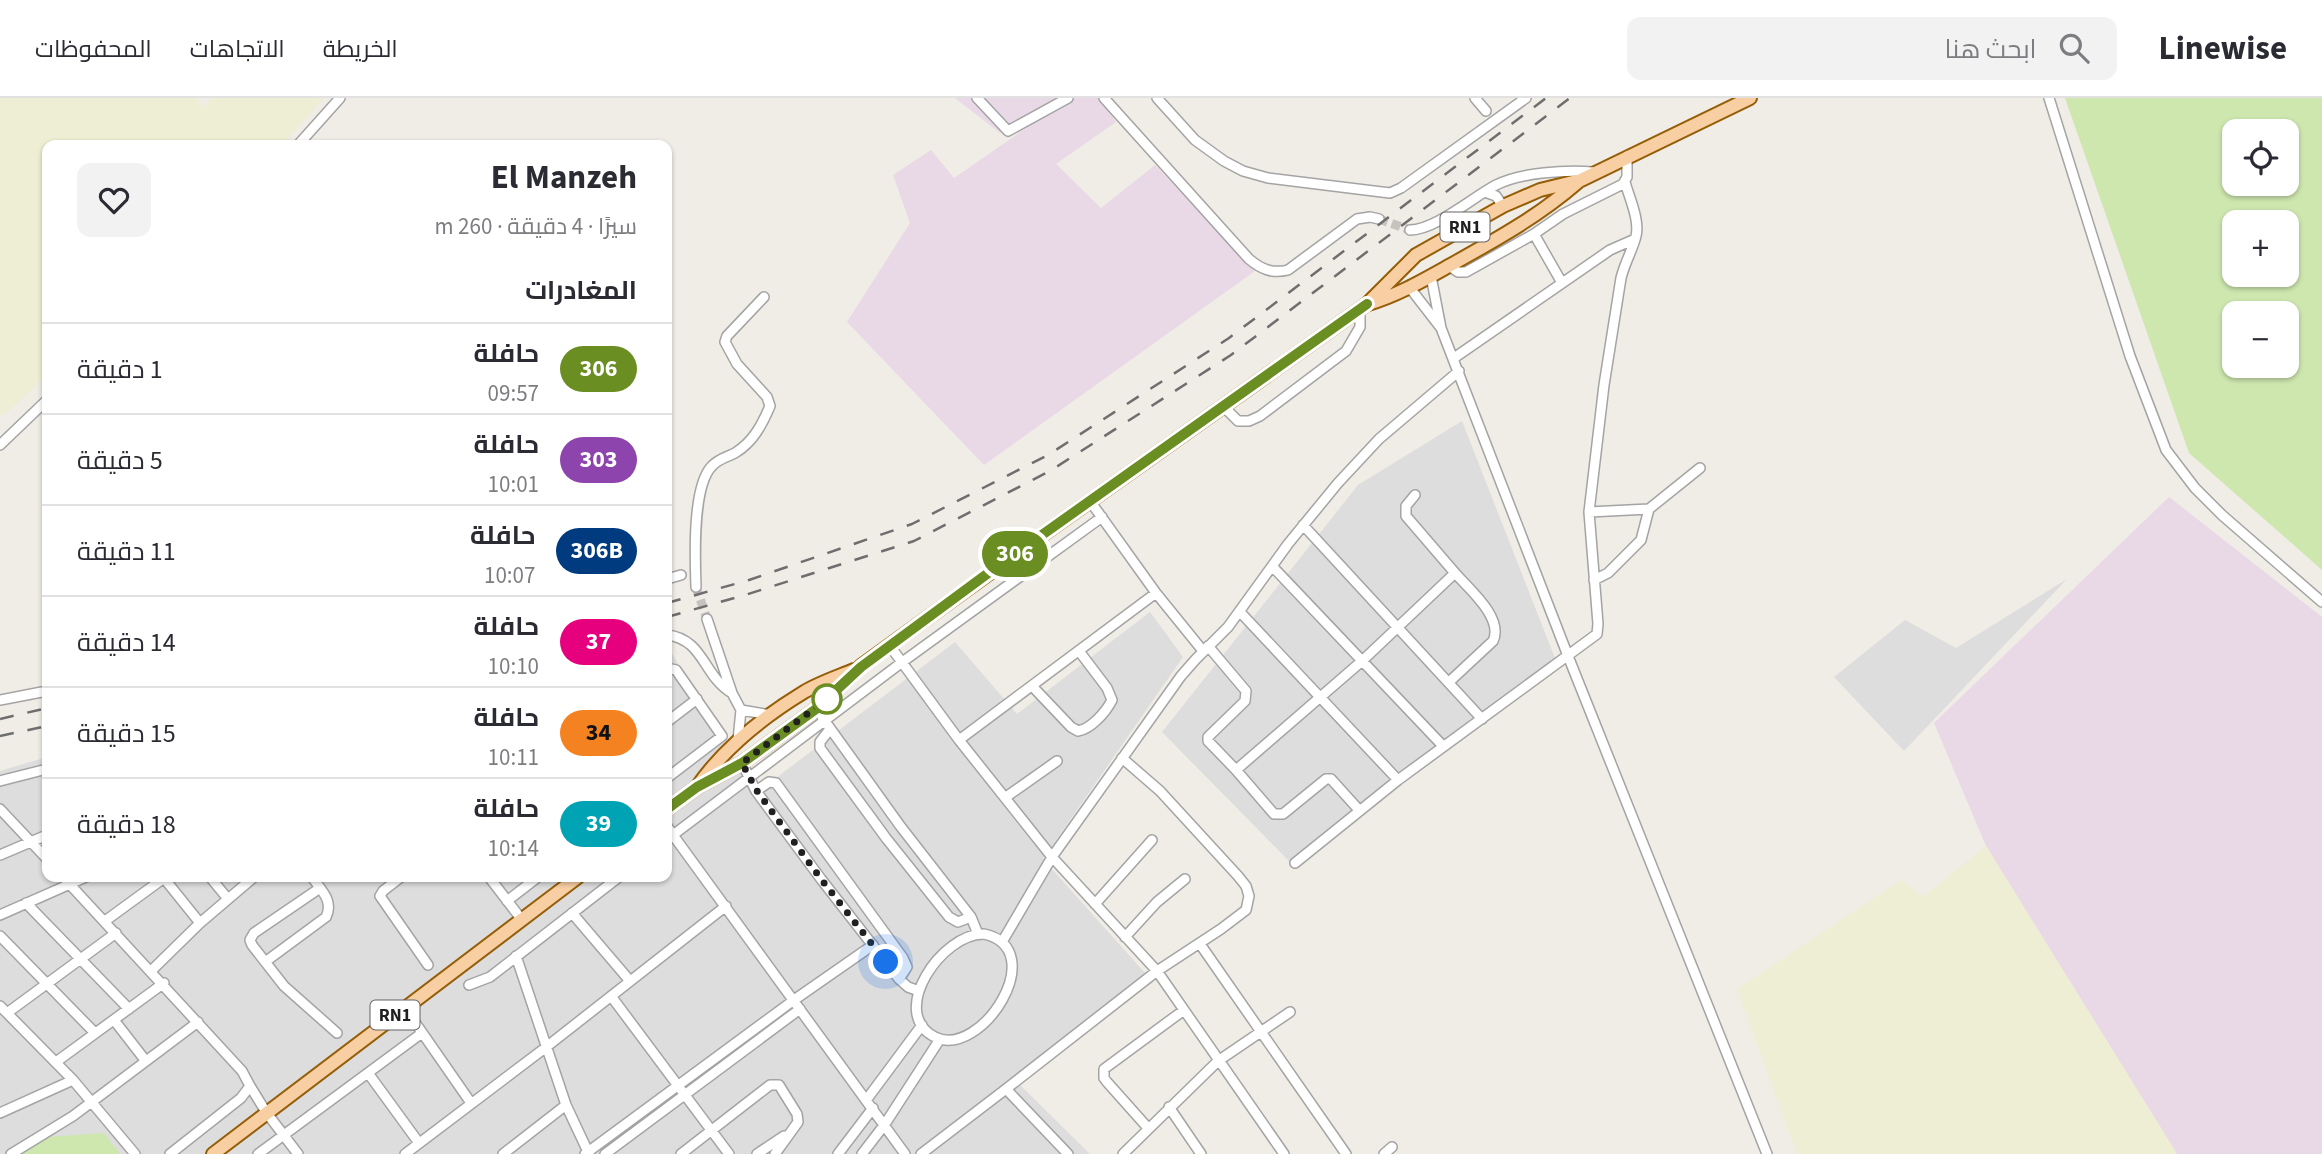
<!DOCTYPE html>
<html lang="ar">
<meta charset="utf-8">
<style>
:root{--surface:#fff;--page:#f2f2f3;--text:#2b2b33;--muted:#7c7c81;--line:#e1e1e2}
body{margin:0;font-family:"Source Sans 3",Cairo,sans-serif;background:var(--page);color:var(--text);direction:rtl;height:100vh;display:flex;flex-direction:column;font-size:26px;white-space:nowrap}
*{box-sizing:border-box;margin:0}
p{font-size:23px;color:var(--muted)}
.icon{flex:none;width:38px;height:38px;fill:none;stroke:currentColor;stroke-width:2;stroke-linecap:round;stroke-linejoin:round}
.map{position:relative;flex:1;overflow:hidden;direction:ltr}
.drawer{position:absolute;left:42px;top:42px;width:630px;height:742px;display:flex;flex-direction:column;background:var(--surface);border-radius:14px;box-shadow:0 2px 5px #0004;direction:rtl}
.drawer>*{flex:none}
.badge{padding:0 14px;border-radius:23px;font-size:24px;line-height:46px}
.fabs{position:absolute;left:2222px;top:21px;display:grid;gap:14px}
.fabs a{display:grid;place-items:center;width:77px;height:77px;border-radius:14px;background:var(--surface);box-shadow:0 2px 5px #0004;font-size:35px}
.you{position:absolute;width:35px;height:35px;margin:-18px;border:5px solid #fff;border-radius:50%;background:#1a73e8;box-shadow:0 0 0 10px #1a73e833}
.map>.badge{position:absolute;translate:-50% -50%;box-shadow:0 0 0 4px #fff}
h2{padding:0 35px;font-size:26px;line-height:63px}
.round{display:grid;place-items:center;flex:none;width:74px;height:74px;border-radius:14px;background:var(--page)}
.headline{display:flex;align-items:center;justify-content:space-between;height:119px;padding:0 35px}
h1{font-size:33px;font-weight:700;line-height:52px}
ul{padding:0;list-style:none}
li{display:flex;align-items:center;gap:21px;height:91px;padding:0 35px;border-top:2px solid var(--line)}
li div{flex:1}
li b{display:block;font-size:26px}
li em{font-style:normal}
li .badge{min-width:77px;font-weight:700;text-align:center}
header{display:flex;align-items:center;gap:42px;box-sizing:border-box;height:98px;padding:0 35px;background:var(--surface);border-bottom:2px solid var(--line)}
header strong{font-size:33px}
nav{display:flex;gap:38px;margin-inline-start:auto;font-size:24px}
.search{width:490px;height:63px;background:var(--page);display:flex;align-items:center;gap:18px;box-sizing:border-box;padding:0 24px;border-radius:14px;color:var(--muted);font-size:26px}
.map>svg:first-child{display:block}
</style>
<header>
<strong>Linewise</strong>
<div class="search"><svg class="icon" aria-label="search" viewBox="0 0 24 24"><circle cx="10" cy="10" r="6"/><path d="M15 15l6 6"/></svg>ابحث هنا</div>
<nav><a>الخريطة</a><a>الاتجاهات</a><a>المحفوظات</a></nav>
</header>
<div class="map">
<svg width="2322" height="1056" viewBox="0 0 2322 1056">
<rect width="100%" height="100%" fill="#f0ece6"/>
<path fill="#dedddd" d="M1462,323L1558,568L1293,767L1162,634L1358,387Z
M2067,481L1904,653L1834,579L1905,522L1956,550Z
M1150,514L1183,559L1043,761L1153,884L1017,984L1090,1056H0V673L47,659V779H667V554H671L755,696L955,544L1017,616Z"/>
<path fill="#e9d9e7" d="M955,0H1063L1000,35Z
M1070,0H1099L1116,24L1056,66L1101,110L1155,67L1255,173L984,367L847,224L910,125L893,77L931,52L954,80Z
M2169,399L2322,519V1056H2177L1986,748L1934,625Z"/>
<path fill="#edeed3" d="M0,0H195L204,9L212,0H324L282,47H47V277L3,318L0,316Z
M1986,748L2177,1056H1797L1737,891L1901,782L1923,799Z"/>
<path fill="#cee7af" fill-rule="evenodd" d="M2065,0H2322V472L2189,355ZM2235,33H2287V86H2235ZM2235,124H2287V177H2235ZM2235,215H2287V268H2235Z
M104,1035L120,1056H18L46,1039Z"/>
<g fill="none" stroke-linecap="round" stroke-linejoin="round">
<path stroke="#c6c3be" stroke-width="9" stroke-dasharray="9 4.5" stroke-linecap="butt" d="M1379,121L1410,132
M696,489L707,521"/>
<defs>
<path id="minor" d="M977,0L1008,33L1068,0
M1104,0L1249,161C1261,171 1272,176 1288,172L1357,121L1370,119L1379,121
M1157,0L1195,42L1224,63L1243,73L1268,80L1390,95L1401,90L1526,0
M1475,0L1486,13
M2049,0L2130,258L2166,352L2195,390L2222,417L2322,504
M298,47L340,0
M1485,94L1496,98L1503,108
M1410,132C1435,132 1473,99 1496,87C1522,74 1565,72 1594,74
M1534,136L1562,185
M1449,168L1458,174H1466L1534,136L1563,116L1623,86L1627,79V58
M1431,178L1441,230L1568,558L1767,1056
M1410,190L1441,230
M1454,260L1610,152L1635,141
M1224,309L1238,323H1249L1260,318L1346,253L1360,229V211
M0,347L47,302
M1090,403L1156,495L1203,553
M1589,414L1649,411L1700,370
M1303,427L1482,621
M1272,468L1443,648
M667,481L681,477
M1594,482L1608,475L1641,442L1649,411
M696,489C695,461 692,388 712,368C718,361 727,359 735,355C753,344 762,327 770,308L767,299L737,266L725,244L727,238L764,199
M1240,514L1398,682
M707,521L732,595L741,612L771,617
M667,537C704,541 703,578 732,595
M890,548L959,642L1052,759L1157,873L1284,1056
M1208,548L1246,593L1245,603L1208,639V643L1236,672L1362,563L1455,475L1406,418V408L1415,397
M667,570L676,572L722,638L667,680
M1449,584L1493,543C1504,520 1469,491 1455,475
M1032,588L1071,629L1078,633C1091,631 1106,614 1112,602L1107,590L1079,553
M0,602L47,593
M822,619L901,729L971,819L978,836
M667,624L697,601
M830,631L820,644V650L886,740L949,819L958,824L971,819
M738,642L741,612
M959,642L1156,495
M742,665L756,693L821,781L899,881L908,889L919,893
M1236,672L1274,716H1283L1326,681H1331L1359,712
M0,683L47,671
M756,693L769,684L776,685L903,860L907,869L899,881
M1006,699L1057,663
M0,711L47,761
M667,728L673,737L667,742
M0,757L47,737
M1295,765L1398,682L1597,536L1598,526L1589,414L1604,287L1621,180C1625,164 1633,151 1636,138C1640,122 1629,99 1625,84
M63,779L242,973L250,988L241,1000L170,1056
M163,779L200,825
M210,779L228,801
M401,779L383,793L380,798L428,867
M489,779L522,822
M320,790L254,835L250,842L252,847L284,888L337,935
M507,803L538,779
M26,805L129,911
M1095,806L1152,742
M572,815L630,883
M0,817L86,779
M105,823L164,780
M984,836C1052,851 981,962 935,939C887,915 942,835 984,836Z
M0,838L95,935
M1125,839L1157,804L1185,781
M1002,844L1052,759L1181,578L1196,561L1228,529L1288,446L1338,385L1379,341L1459,273
M1200,846L1346,1056
M516,858L566,1007L589,1056
M265,864L326,819C334,803 321,792 312,779
M151,873L200,825L254,779
M469,887L490,879L619,779
M611,898L729,1056
M0,908L73,982L135,1056
M405,910L471,1005
M7,915L116,835
M114,922L145,962
M56,964L164,885
M368,975L419,1045
M250,988L266,1014L298,1056
M1006,991L1157,873L1221,831L1246,812L1249,798L1246,788L1238,778L1160,693L1122,660
M867,1001L922,927
M1169,1009L1201,1056
M0,1015L73,982
M1148,1030L1107,984L1104,980V971L1184,912
M11,1056L73,1018L198,924
M258,1056L422,935
M405,1056L545,950L726,808
M503,1056L566,1007
M585,1056L794,902L873,847
M605,1056L800,911
M681,1056L770,987H779L797,1016L798,1024L775,1056
M757,1056L784,1038
M838,1056L873,1010
M862,1056L885,1026L940,941
M905,1056L673,737L901,565L1102,419
M921,1056L1006,991L1068,1056
M1123,1056L1218,963L1290,914
M1384,1056L1392,1049"/>
<path id="major" d="M1368,206C1399,197 1427,180 1456,164C1499,140 1540,117 1578,84
M697,689C724,650 763,619 804,594C819,585 837,579 854,572
M667,711L697,689L742,665L816,611L861,568L1024,450L1367,206L1416,157L1503,108L1540,92L1581,82L1750,0
M213,1056L578,779"/>
</defs>
<use href="#minor" stroke="#a4a4a4" stroke-width="12"/>
<use href="#major" stroke="#955d06" stroke-width="16"/>
<use href="#minor" stroke="#fff" stroke-width="9"/>
<use href="#major" stroke="#f8cea3" stroke-width="12"/>
<path stroke="#6e6e6e" stroke-width="2.5" stroke-dasharray="14 14" stroke-linecap="butt" d="M667,505L749,482L912,426L1048,357L1229,240L1546,0
M667,519L745,497L914,443L1050,373L1231,257L1570,0
M0,621L47,610
M0,638L47,628"/>
</g>
<g fill="none" stroke-linecap="round" stroke-linejoin="round">
<defs>
<path id="line" d="M667,711L697,689L742,665L816,611L861,569L987,476L1367,206"/>
</defs>
<use href="#line" stroke="#fff" stroke-width="16"/>
<use href="#line" stroke="#6b8e23" stroke-width="10"/>
<path stroke="#202020" stroke-width="7" stroke-dasharray="0 12.6" d="M827,601L742,665L757,693L821,781L886,864"/>
</g>
<circle fill="#fff" stroke="#6b8e23" stroke-width="3.5" cx="827" cy="601" r="14"/>
<g text-anchor="middle" dominant-baseline="central" stroke-width="5" stroke-linejoin="round" paint-order="stroke">
<g fill="#fff" stroke="#636363" stroke-width="2">
<rect x="1440.5" y="114.5" width="49" height="29" rx="5"/>
<rect x="370.5" y="902.5" width="49" height="29" rx="5"/>
</g>
<g font-size="18" font-weight="bold" fill="#202020">
<text x="1465" y="129">RN1</text>
<text x="395" y="917">RN1</text>
</g>
</g>
</svg>
<div class="fabs">
<a><svg class="icon" aria-label="locate" viewBox="0 0 24 24"><circle cx="12" cy="12" r="6"/><path d="M12 2v4M12 18v4M2 12h4M18 12h4"/></svg></a>
<a>+</a>
<a>−</a>
</div>
<div class="you" style="left:886px;top:864px"></div>
<b class="badge" style="left:1015px;top:456px;background:#6b8e23;color:#fff">306</b>
<section class="drawer">
<div class="headline"><div><h1>El Manzeh</h1><p>سيرًا · 4 دقيقة · 260 m</p></div><a class="round"><svg class="icon" aria-label="heart" viewBox="0 0 24 24"><path d="M12 20l-8-8c-3-5 5-10 8-4 3-6 11-1 8 4z"/></svg></a></div>
<h2>المغادرات</h2>
<ul>
<li><span class="badge" style="background:#6b8e23;color:#fff">306</span><div><b>حافلة</b><p>09:57</p></div><em>1 دقيقة</em></li>
<li><span class="badge" style="background:#8e44ad;color:#fff">303</span><div><b>حافلة</b><p>10:01</p></div><em>5 دقيقة</em></li>
<li><span class="badge" style="background:#003b80;color:#fff">306B</span><div><b>حافلة</b><p>10:07</p></div><em>11 دقيقة</em></li>
<li><span class="badge" style="background:#e6007e;color:#fff">37</span><div><b>حافلة</b><p>10:10</p></div><em>14 دقيقة</em></li>
<li><span class="badge" style="background:#f58220;color:#111">34</span><div><b>حافلة</b><p>10:11</p></div><em>15 دقيقة</em></li>
<li><span class="badge" style="background:#00a3b4;color:#fff">39</span><div><b>حافلة</b><p>10:14</p></div><em>18 دقيقة</em></li>
</ul>
</section>
</div>
